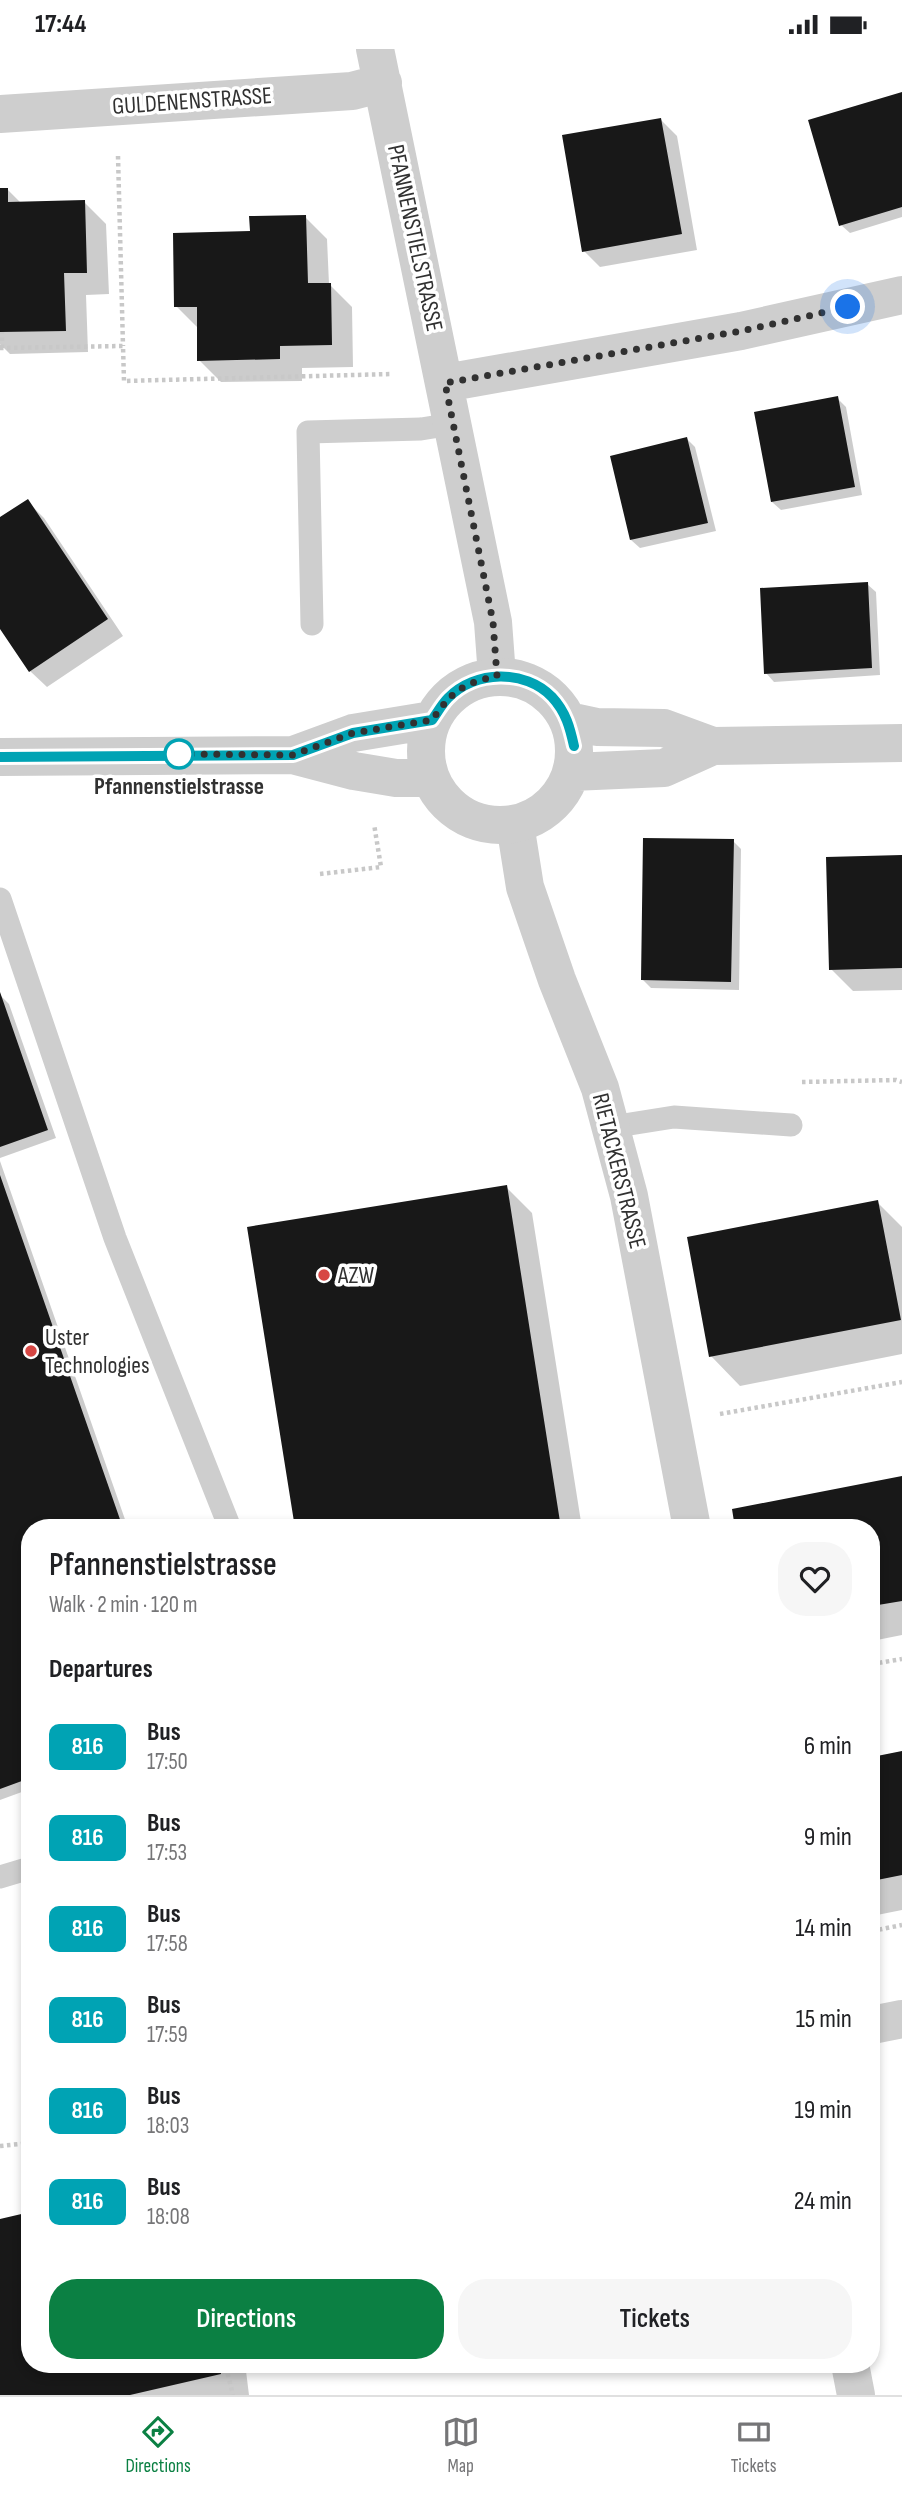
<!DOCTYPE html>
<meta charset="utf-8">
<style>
:root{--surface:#fff;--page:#f6f6f6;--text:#202124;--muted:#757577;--line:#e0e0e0;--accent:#0b8043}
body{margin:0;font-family:"Sofia Sans Condensed",sans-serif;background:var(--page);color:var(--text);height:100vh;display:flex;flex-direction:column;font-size:26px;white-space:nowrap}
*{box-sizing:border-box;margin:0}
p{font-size:23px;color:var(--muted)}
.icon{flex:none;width:38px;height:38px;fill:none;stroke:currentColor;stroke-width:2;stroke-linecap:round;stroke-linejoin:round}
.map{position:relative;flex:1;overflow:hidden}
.drawer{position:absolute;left:21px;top:1470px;width:859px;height:854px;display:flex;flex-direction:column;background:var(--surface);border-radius:28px;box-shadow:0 4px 10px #0003}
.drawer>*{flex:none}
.badge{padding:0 14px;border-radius:10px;font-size:24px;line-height:46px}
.you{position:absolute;width:35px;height:35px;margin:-18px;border:5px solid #fff;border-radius:50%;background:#1a73e8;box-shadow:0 0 0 10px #1a73e833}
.map>.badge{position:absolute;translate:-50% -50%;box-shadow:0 0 0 4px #fff}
h2{padding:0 28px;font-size:26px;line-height:63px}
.round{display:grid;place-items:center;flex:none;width:74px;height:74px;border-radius:28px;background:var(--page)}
.head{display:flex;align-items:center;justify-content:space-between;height:119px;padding:0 28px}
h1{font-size:33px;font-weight:600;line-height:52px}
.primary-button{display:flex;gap:14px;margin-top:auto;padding:14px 28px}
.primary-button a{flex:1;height:80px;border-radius:28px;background:var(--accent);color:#fff;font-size:28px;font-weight:600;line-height:80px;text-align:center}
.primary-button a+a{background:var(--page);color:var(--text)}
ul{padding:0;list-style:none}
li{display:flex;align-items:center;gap:21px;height:91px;padding:0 28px}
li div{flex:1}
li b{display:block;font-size:26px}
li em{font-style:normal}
li .badge{min-width:77px;font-weight:700;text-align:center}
.status{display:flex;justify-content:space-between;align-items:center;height:49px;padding:0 35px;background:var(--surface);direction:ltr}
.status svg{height:19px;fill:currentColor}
.dock{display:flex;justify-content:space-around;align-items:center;height:98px;border-top:2px solid var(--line);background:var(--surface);font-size:19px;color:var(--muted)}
.dock a{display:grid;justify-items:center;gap:4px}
.dock .current{color:var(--accent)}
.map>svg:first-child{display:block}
</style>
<div class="status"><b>17:44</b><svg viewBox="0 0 49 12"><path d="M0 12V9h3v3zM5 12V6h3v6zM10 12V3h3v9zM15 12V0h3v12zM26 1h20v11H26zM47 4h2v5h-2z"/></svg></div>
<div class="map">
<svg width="902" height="2346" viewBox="0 0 902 2346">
<rect width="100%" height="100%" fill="#fff"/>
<path fill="#0003" d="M902,45V168L850,184L841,176Z
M661,71L677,87L697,201L600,218L584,202Z
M0,141H8L21,154L84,153L106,175L109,245L86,246L88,303L10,305L0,295Z
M305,168L327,190L329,235L352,258L353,318L302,319V332L221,333L199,311V280L176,257Z
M837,349L846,358L862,446L781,461L772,453Z
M687,390L695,398L716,482L640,499L631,491Z
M27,452L44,469L123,587L47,638L30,622L0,577V471Z
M867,535L876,543L880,626L774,633L766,624Z
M733,792L741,800L739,941L651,939L643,931Z
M902,808V941L853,942L831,920Z
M0,946L9,955L56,1089L0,1109Z
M0,1112L128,1479H30V1740L0,1751Z
M506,1138L532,1164L582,1479H297Z
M877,1153L902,1178V1305L740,1337L711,1307Z
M902,1429V1586L872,1592V1479Z
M902,1704V1861L872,1867V1710Z
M0,2171L30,2315H266L246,2322L249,2346H0Z"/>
<path fill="#181818" d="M902,43V158L839,177L808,71Z
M661,69L682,185L582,203L562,86Z
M0,139H8V153L85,151L87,224H64L66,282L0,283Z
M306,166L308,234H331L332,296L280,297V310L197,312V258H174L173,184L250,182L249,167Z
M838,347L855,438L771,453L754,363Z
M687,388L708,474L630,491L610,407Z
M28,450L108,570L29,623L0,580V468Z
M868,533L872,619L764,625L760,539Z
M643,789L734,790L731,933L641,931Z
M902,806V919L829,921L826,808Z
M0,943L48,1081L0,1098Z
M0,1126L123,1479H30V1729L0,1740Z
M507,1136L561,1479H295L247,1178Z
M878,1151L901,1271L709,1308L687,1188Z
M902,1427V1552L872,1557V1479H735L732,1460Z
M902,1702V1826L872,1832V1708Z
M30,2163V2315H220L221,2325L130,2346H0V2170Z"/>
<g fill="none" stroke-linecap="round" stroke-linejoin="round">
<path stroke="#c8c8c8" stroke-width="4.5" stroke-dasharray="3.5 3.5" stroke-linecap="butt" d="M118,107L123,297
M0,299L123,297L124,332L392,325
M2,299V283
M320,825L381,818L374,775
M802,1033L896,1031L902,1033
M720,1365L902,1333
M872,1615L902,1610
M872,1882L902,1876
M0,2097L30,2094
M226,2318L233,2346"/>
<path stroke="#cecece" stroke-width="23" d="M312,575L308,383L421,380L452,375
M0,850L115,1189L230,1479
M611,1078L674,1068L791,1076
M0,1828L30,1819"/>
<path stroke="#cecece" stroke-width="38" d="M375,0L493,573L497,627
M0,65L352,42L383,34
M445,334L741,282L902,246
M515,775L525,838L557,931L600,1039L629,1147L692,1479
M872,1976L902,1970
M850,2315L856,2346"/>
<path stroke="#cecece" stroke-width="38" d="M426 702a74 74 0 1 1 148 0a74 74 0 1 1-148 0Z
M569,672L597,678L664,679L713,697L902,694
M293,706L353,684L432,671
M0,708L293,706L354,722L396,729H430
M572,723L664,719L713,697"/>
</g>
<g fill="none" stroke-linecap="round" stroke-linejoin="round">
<defs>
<path id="line" d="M0,708L293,706L353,684L432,671C437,664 442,655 448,649C475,621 525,620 552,648C566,663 570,679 574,697"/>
</defs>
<use href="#line" stroke="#fff" stroke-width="16"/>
<use href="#line" stroke="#00a3b4" stroke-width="10"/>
<path stroke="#313131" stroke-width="7" stroke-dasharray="0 12.6" d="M179,705L293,706L353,684L432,671C453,641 462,635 497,627L493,573L445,334L741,282L848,258"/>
</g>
<circle fill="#fff" stroke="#00a3b4" stroke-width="3.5" cx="179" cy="705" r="14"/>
<g fill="#d74744" stroke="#fff" stroke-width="2.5">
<circle cx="324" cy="1226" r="7"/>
<circle cx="31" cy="1302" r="7"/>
</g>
<g text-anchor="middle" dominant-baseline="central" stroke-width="7" stroke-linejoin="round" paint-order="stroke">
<g font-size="24" fill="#313131" stroke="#fff">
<text transform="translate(192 52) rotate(-4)">GULDENENSTRASSE</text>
<text transform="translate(415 189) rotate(78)">PFANNENSTIELSTRASSE</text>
<text transform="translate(619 1122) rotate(76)">RIETACKERSTRASSE</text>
</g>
<g font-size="24" font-weight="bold" fill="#313131" stroke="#fff">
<text x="179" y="737">Pfannenstielstrasse</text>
</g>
<g font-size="24" fill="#313131" stroke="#fff" text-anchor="start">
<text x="338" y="1226">AZW</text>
<text x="45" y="1288">Uster<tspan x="45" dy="28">Technologies</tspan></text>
</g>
</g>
</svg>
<div class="you" style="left:848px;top:258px"></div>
<section class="drawer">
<div class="head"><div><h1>Pfannenstielstrasse</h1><p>Walk · 2 min · 120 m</p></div><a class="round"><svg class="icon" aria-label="heart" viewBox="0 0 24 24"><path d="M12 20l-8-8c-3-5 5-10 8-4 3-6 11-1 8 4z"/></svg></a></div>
<h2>Departures</h2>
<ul>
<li><span class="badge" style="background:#00a3b4;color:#fff">816</span><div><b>Bus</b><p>17:50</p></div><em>6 min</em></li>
<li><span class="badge" style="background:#00a3b4;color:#fff">816</span><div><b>Bus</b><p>17:53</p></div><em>9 min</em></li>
<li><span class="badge" style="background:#00a3b4;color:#fff">816</span><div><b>Bus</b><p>17:58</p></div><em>14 min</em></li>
<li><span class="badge" style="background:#00a3b4;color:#fff">816</span><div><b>Bus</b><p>17:59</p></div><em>15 min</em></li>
<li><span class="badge" style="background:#00a3b4;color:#fff">816</span><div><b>Bus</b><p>18:03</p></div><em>19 min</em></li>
<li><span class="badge" style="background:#00a3b4;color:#fff">816</span><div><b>Bus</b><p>18:08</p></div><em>24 min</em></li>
</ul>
<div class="primary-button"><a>Directions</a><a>Tickets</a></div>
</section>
</div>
<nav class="dock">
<a class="current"><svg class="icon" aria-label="directions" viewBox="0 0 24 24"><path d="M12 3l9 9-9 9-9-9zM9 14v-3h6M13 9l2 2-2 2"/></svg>Directions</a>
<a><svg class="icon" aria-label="map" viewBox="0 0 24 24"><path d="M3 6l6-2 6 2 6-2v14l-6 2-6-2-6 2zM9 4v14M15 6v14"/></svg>Map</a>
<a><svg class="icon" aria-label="tickets" viewBox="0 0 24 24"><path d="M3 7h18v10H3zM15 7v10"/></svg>Tickets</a>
</nav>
